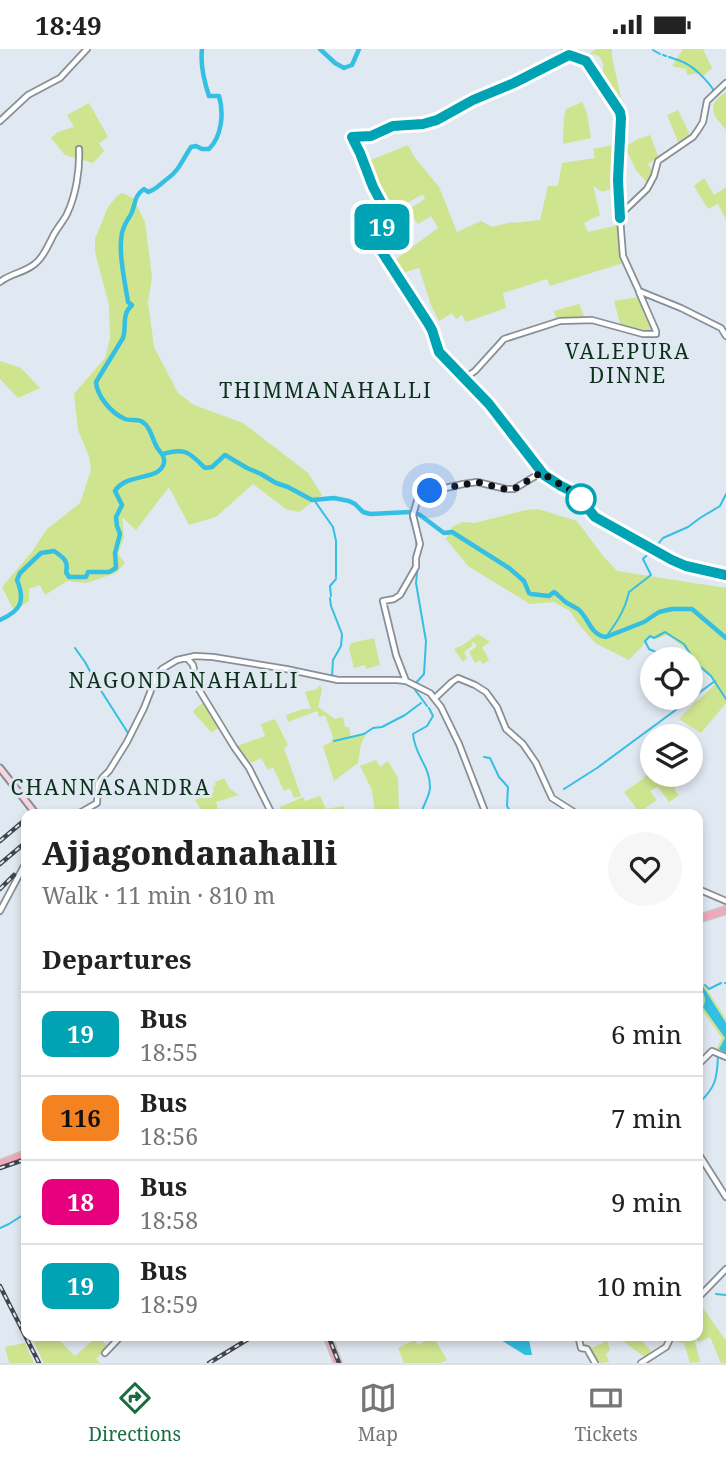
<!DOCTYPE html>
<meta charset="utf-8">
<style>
:root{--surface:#fff;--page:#f6f6f6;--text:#222;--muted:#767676;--line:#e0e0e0;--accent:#196d3f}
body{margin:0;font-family:"Noto Serif",serif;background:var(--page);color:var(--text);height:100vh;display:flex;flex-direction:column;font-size:26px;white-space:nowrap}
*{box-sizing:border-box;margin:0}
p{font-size:23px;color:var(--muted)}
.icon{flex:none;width:38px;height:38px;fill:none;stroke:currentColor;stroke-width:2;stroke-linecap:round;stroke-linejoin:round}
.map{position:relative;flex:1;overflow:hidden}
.side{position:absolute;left:21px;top:760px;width:682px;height:532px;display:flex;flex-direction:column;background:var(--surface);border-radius:14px;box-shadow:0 4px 10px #0003}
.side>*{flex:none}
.badge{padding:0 14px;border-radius:10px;font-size:24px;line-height:46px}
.controls{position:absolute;left:640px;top:598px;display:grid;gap:14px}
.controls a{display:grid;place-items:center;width:63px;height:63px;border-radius:50%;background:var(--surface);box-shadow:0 4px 10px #0003;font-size:35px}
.you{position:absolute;width:35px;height:35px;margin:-18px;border:5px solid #fff;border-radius:50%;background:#1a73e8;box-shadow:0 0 0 10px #1a73e833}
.map>.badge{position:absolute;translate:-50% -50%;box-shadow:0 0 0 4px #fff}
h2{padding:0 21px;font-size:26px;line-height:63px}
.round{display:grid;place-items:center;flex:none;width:74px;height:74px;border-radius:37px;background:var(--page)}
.summary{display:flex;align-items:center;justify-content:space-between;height:119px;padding:0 21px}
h1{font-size:33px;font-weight:800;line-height:52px}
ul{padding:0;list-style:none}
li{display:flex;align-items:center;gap:21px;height:84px;padding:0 21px;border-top:2px solid var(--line)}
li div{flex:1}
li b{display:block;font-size:26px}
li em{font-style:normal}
li .badge{min-width:77px;font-weight:700;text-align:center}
.status{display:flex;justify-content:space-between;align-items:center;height:49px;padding:0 35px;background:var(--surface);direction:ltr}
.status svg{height:19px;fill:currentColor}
.tabs{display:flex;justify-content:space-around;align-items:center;height:98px;border-top:2px solid var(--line);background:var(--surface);font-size:19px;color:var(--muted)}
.tabs a{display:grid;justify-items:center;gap:4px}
.tabs .current{color:var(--accent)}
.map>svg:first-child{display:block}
</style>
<div class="status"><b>18:49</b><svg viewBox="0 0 49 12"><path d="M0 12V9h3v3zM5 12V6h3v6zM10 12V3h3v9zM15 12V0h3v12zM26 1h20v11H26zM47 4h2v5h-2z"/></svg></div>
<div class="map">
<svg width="726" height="1314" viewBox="0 0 726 1314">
<rect width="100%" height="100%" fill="#e0e8f1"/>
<path fill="#cee48e" d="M596,0H612V8L621,49L614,53L600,29C606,18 604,4 589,5Z
M683,0H703L712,19L703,27L700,24L687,26L686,20L672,17Z
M726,43V81C712,65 706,57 726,43Z
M582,53L587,64L591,89L563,95L564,69L566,60Z
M89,54L108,88L99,94L104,102L93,114L65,106L51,89L58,83L74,78L67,66Z
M678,61L690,86L679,95L667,66Z
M650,86L659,109L656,114L654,111L648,115L654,124L649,136L636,121L625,98L638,90Z
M618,95L615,137C604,144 601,144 593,136L600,166L584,174L588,183L619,176L623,214L550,237L547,230L503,244L506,259L466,273L462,266L456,270L452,264L439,272L431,256L419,219L399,225L391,214L438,179L431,167L418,175L408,161L425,150L423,145L390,164L374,136L366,113L408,96L415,109L439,138L457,183L481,172L492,178L512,173L514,174L540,171L548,137H558L562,114L595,109L593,100Z
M704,129L714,146L726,138V171L718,155L708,160L694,137Z
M122,144L133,149L145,173L152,228L148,253L154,298L178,344L194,356L243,374L308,424L322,446L299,463L286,460L253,435L216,468L189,476L169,438L136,481L122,468L124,488L118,505L125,514L116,524L86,534L67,532L45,546L40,536L29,540V552L14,562L2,538L32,503L46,481L80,454L91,421L89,407L78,381L74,345L105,309L110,289L109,256L95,203V190L108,158L117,147Z
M639,248L655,283L651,285L621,278L614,252Z
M579,255L585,269L557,272L554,262Z
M0,312L21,319L40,339L18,349L0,330Z
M538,460L577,472L603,507L617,522L726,539V654L701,684L679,670L697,651H699L715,635L709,625L697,617L685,599L667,586L656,590L651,588L629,611L595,594L577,573L570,562L554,553L530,555L468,517L446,490L452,478L462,473L475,474L526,461Z
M478,585L490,593L482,598L489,611L483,615L480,611L475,614L469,603L477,597L473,593L471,594L473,596L464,603L467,609L463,613L454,600L463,596Z
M374,589L380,616L366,620L365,616L354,619L349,599L351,594Z
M320,636L322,641L318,658L335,670L343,668L345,678H349L351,689L366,685L361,695L358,714L334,732L323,697L330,694L333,688L325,666L319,668L317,662L288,673L286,666L303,660H311L305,643L317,640Z
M205,653L221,678L211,683L193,663L197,658Z
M275,670L288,696L284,699L301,747L294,749L290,739L284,742L273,718L268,721L261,709L251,714L237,697L265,687L261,675Z
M376,711L380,718L388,712L398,729L399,765H375L372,741L360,717Z
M652,717L653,726H663L668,731L673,726H689L680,732L674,740L679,746L669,753L658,738L650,742L657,751L639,763L624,743L643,730Z
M224,729L230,740L239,746L216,753L218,762L204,765L195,751L214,743L213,738L216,736L215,733Z
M320,747L326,760L344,757L346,765H277L281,761L280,758L303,748L305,752Z
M701,934H703L726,970V1007L717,999L722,989L698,956V938Z
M699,1253L726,1292V1314H721L710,1288L699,1293L695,1288V1292L700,1313L690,1314L684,1294L671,1292L674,1286H684L686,1289L689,1286L696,1287L703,1283L700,1277L698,1278Z
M30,1286H54L75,1307L98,1287L108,1298L96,1310L100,1314H44Z
M603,1286H637L652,1303L658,1301L646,1309L616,1287L607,1292L610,1301L606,1305L609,1313L600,1314L598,1311L595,1312L589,1300L605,1293Z
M433,1287L447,1311L441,1314H404L398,1299L415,1291L418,1296Z
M25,1294L34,1314H9L5,1298Z"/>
<path fill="#34bfe3" d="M702,936L726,974V1004L719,1000L725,989L703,958C707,951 704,945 701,939Z
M493,1286H528L532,1306H525Z"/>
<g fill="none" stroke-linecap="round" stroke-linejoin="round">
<path stroke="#34bfe3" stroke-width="2" d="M653,1L660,5
M663,6L666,7
M669,8C674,10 680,11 685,14C694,18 709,33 714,42
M314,451L333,478L336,492V528
M410,463V469L415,482
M416,487L417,502
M655,499L663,489L688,478L700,469L720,457L726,445
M664,510C678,518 692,521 708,524
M714,525L726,528
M331,547L330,537L336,530
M330,549L331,557L342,585L341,597L333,611L332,628
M606,588C617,573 625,561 629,543L651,526L643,510L652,501
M75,599L85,613L98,637L128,684
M654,611L658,604L649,600L645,592L650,587L654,589L665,583L684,595L696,614L711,627L726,650
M650,623L653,615
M415,635L424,625L426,592L416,534L418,515
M413,638L427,657
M334,692L364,685L373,679L382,678L405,666L421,654
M484,708L490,709L499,728L508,738L507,757L512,765
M564,740L597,719L715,632
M20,749L32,765
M421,765C423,756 430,747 430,738C430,716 415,708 413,685L427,677L433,667L429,659
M725,934H726
M705,936L709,940L721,934
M698,1055C716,1038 717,1030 718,1007
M698,1062V1064
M0,1179L9,1175L26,1164
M716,1245L726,1246"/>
<path stroke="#34bfe3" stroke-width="4.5" d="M320,0L335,14L344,19L352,16L359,0
M163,405C185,398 190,404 205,419L212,418L225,406L247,419L261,425L276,434L288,438L312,451L334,449L349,452L355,455L363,463L370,465L410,463L420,466L444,484L452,483L509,519L524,532L529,544L531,545L549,547L554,543C559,546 562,551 567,554C571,556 574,558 578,560C589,569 590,586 606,588L644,573L659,563L672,560H692L726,589
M0,571C20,562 26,553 17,531L20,524L41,504L54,502C63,508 69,512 66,523L69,528H86L88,523H109L116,519L115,504L120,485L117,477L116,468L122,456L115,442C127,423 159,433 164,414C165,407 161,404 158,400C152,391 151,377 141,372C136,370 130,372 125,370C111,364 97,347 96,333L123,289C127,276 121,266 132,256L128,253C125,233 116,195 124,178C126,172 130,168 132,163C136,153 134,147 144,140L148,143C157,140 160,135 167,130C179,122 183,110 191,98L196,97L202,100H209C222,87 224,64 219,47H209C204,32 200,16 202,0"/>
<defs>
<path id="tertiary" d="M565,0L569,6L586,12L619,63L621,69L618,130L620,169
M569,6L514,34L473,51L437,71L423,75L393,77L371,87L352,88L361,104L375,142L388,166L385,175L373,189L428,274L432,281L439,303L489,355L544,426L561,437L575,444L595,468L672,511L686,517L726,525
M726,34L707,52L703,73L698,81L693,88L658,112L654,127L647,140L623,163L620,169L623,207L639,242L681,259L721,279L726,287
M0,72L28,46L60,29L87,0
M0,233C12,223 27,224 38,212C44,206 48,197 52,189C56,180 63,173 67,165C76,146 80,120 79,100
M465,329L475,322L504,290L560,272L592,271L643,285H656V282L639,243
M187,609L193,616L198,639L234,698L249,719L272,765
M406,632L396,606L383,552L394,550L400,546L416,518V509L420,495L413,466L419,445L463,435L477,433L506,440H514L542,423
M435,649L452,633L458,629L475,636L486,643L497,658L506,680L523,695L536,714L552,749L577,765
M78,765L97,754L98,735L103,728L109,722L127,693L144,659L157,626L162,620L177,611L195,607L213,608L286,620L338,631H397L406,632L430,644L441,658L459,695L486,765
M698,840L726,852
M0,862L26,813
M698,1016L712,1002L726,1008
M698,1104L726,1148
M698,1249L726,1220
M578,1286L581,1299L587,1300L595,1314
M105,1304L122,1286
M641,1314L666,1298L672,1286"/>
<path id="secondary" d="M0,719L36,765"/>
<path id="primary" d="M698,870L726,861
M0,1115L26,1105
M327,1286L338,1314"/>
</defs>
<use href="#tertiary" stroke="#878e96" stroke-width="8"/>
<use href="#secondary" stroke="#878e96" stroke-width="9"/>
<use href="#primary" stroke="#c6c6c7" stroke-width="10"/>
<use href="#tertiary" stroke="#fff" stroke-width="4.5"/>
<use href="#secondary" stroke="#f8d4dd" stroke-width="5"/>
<use href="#primary" stroke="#f1a8bb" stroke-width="7"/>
<defs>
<path id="rail" d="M0,792L26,770
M0,815L26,793
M0,840L14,826
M0,1119L26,1110
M0,1237L39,1314
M328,1286L339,1314
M209,1314L255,1286"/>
</defs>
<use href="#rail" stroke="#42454a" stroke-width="4.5"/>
<use href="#rail" stroke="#e0e8f1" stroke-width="2" stroke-dasharray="5" stroke-linecap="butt"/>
</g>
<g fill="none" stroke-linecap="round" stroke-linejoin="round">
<defs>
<path id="line" d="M620,169L618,131L621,69L620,63L586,12L569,6L514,34L473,51L437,71L423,75L393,77L371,87L352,88L360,104L373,138L388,166L385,174L373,189L428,274L432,281L439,303L489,355L544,426L561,437L575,444L595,468L672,511L686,517L726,526"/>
</defs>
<use href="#line" stroke="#fff" stroke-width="16"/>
<use href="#line" stroke="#00a3b4" stroke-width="10"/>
<path stroke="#101215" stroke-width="7" stroke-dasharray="0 12.6" d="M430,442L477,433L505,440H514L542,423C554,434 571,439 581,450"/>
</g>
<circle fill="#fff" stroke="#00a3b4" stroke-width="3.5" cx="581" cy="450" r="14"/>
<g text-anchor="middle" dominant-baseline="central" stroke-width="6" stroke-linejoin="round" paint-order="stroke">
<g font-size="21" letter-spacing="2" fill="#0c321c" stroke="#e0e8f1">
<text x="628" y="302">VALEPURA<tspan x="628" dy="24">DINNE</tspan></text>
<text x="326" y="341">THIMMANAHALLI</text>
<text x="184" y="631">NAGONDANAHALLI</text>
<text x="111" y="738">CHANNASANDRA</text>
</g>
</g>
</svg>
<div class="controls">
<a><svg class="icon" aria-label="locate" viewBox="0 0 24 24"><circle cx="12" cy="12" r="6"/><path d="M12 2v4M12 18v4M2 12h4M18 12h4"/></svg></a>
<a><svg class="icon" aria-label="layers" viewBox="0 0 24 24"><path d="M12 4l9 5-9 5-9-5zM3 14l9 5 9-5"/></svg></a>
</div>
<div class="you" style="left:430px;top:442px"></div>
<b class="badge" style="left:382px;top:178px;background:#00a3b4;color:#fff">19</b>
<section class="side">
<div class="summary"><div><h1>Ajjagondanahalli</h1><p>Walk · 11 min · 810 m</p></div><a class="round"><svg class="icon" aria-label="heart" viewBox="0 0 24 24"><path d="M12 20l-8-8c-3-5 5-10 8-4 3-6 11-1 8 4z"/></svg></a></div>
<h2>Departures</h2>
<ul>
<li><span class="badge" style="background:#00a3b4;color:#fff">19</span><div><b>Bus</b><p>18:55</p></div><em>6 min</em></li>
<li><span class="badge" style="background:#f58220;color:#111">116</span><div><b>Bus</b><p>18:56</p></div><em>7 min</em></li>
<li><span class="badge" style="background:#e6007e;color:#fff">18</span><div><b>Bus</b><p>18:58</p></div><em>9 min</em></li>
<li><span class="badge" style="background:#00a3b4;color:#fff">19</span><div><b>Bus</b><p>18:59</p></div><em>10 min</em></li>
</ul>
</section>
</div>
<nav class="tabs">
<a class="current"><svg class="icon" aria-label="directions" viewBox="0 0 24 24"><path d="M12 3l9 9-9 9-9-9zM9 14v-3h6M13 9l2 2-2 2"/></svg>Directions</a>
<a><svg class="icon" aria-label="map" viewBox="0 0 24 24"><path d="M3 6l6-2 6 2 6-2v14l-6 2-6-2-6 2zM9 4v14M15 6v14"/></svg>Map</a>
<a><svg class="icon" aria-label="tickets" viewBox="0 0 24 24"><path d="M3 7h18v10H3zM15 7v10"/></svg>Tickets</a>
</nav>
